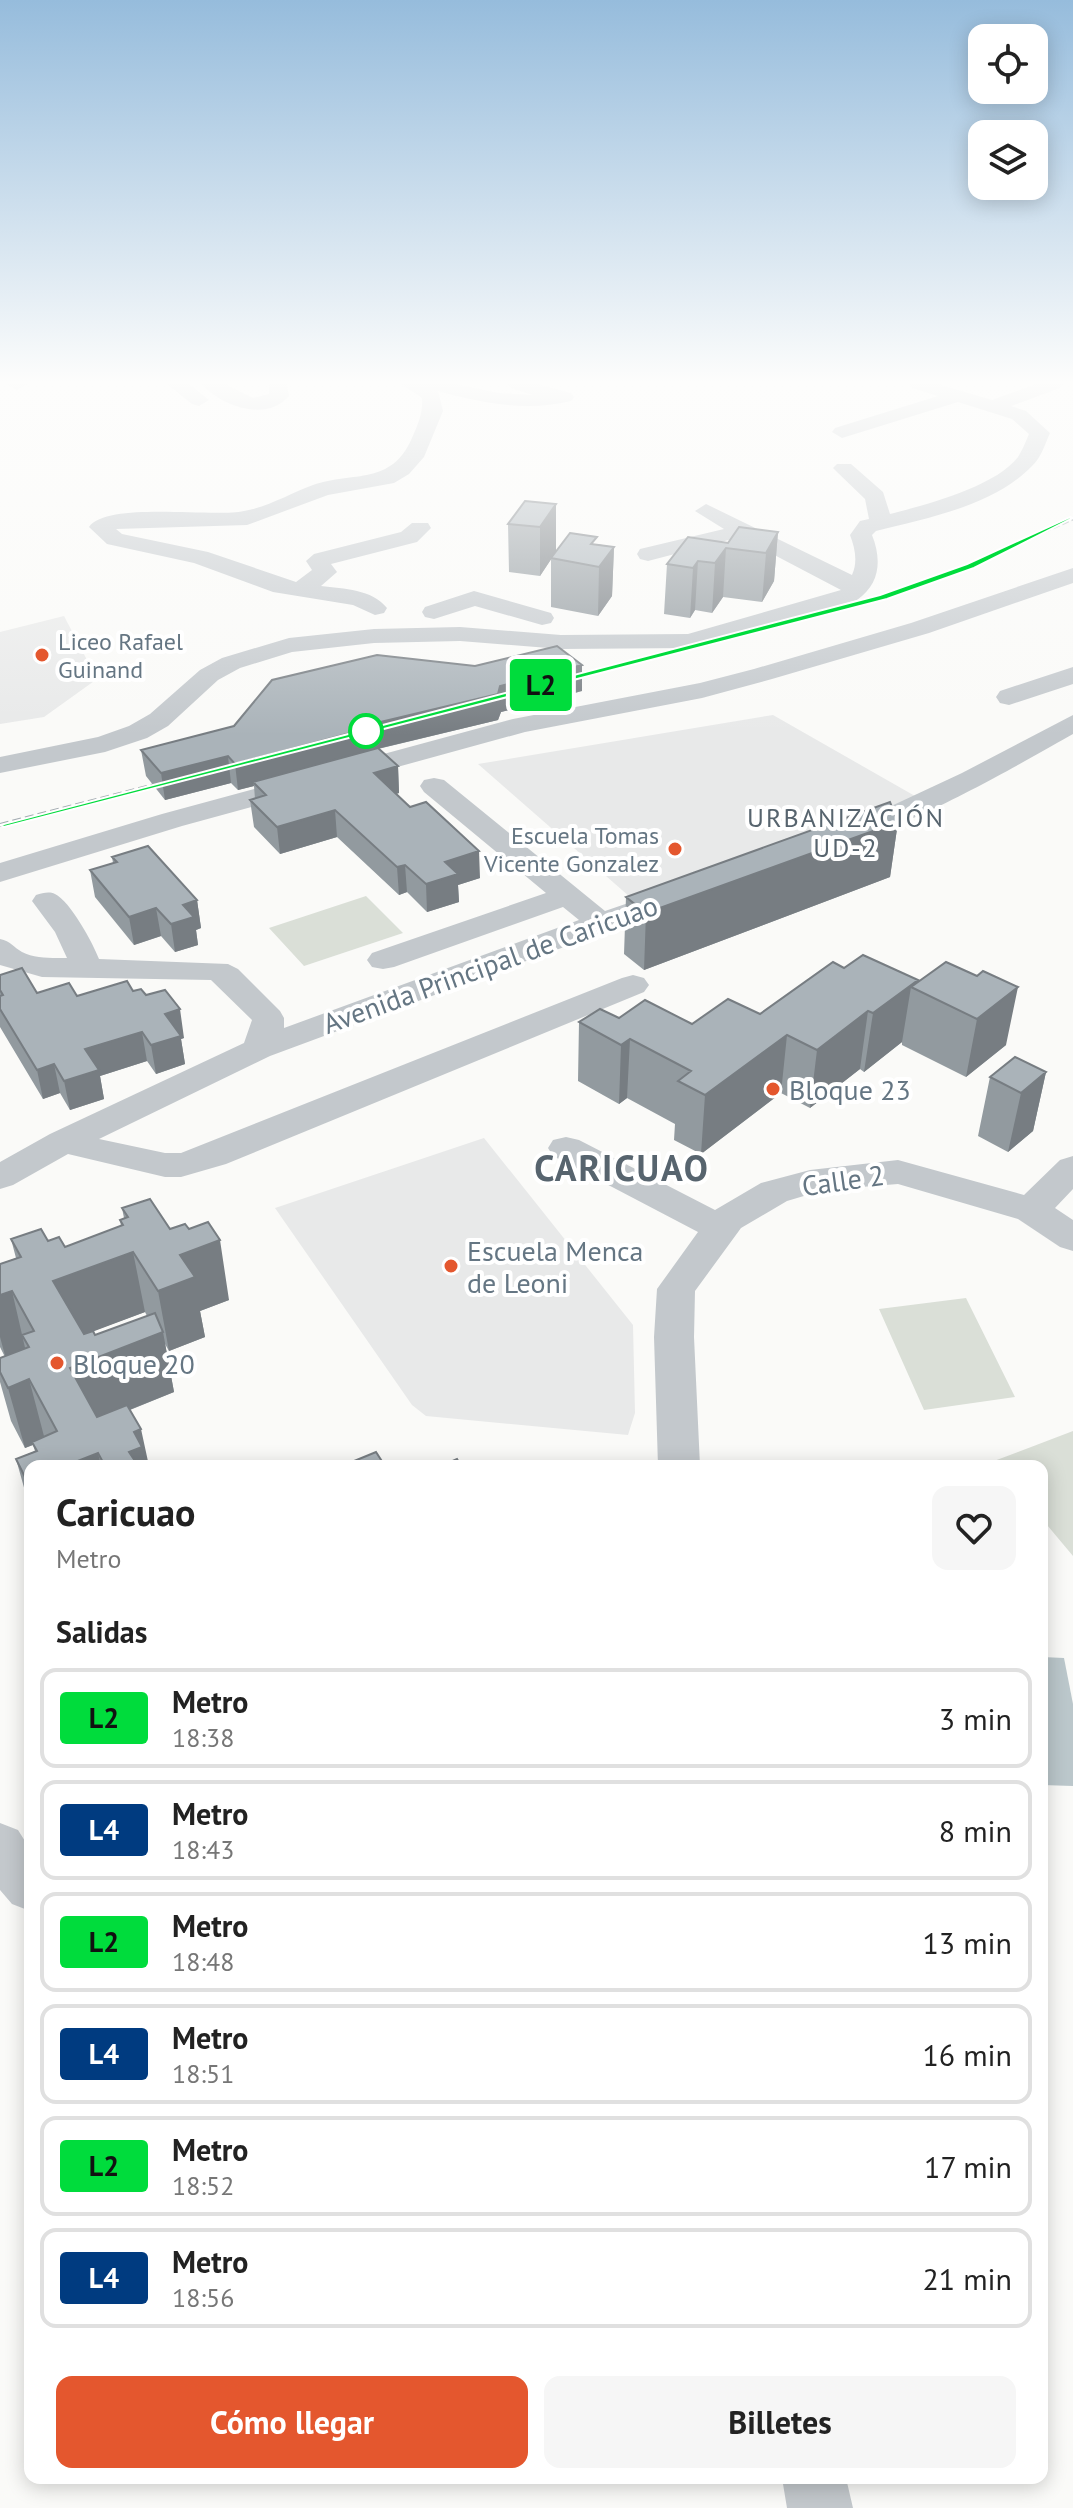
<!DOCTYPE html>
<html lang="es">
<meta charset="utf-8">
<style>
:root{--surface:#fff;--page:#f6f6f6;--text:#222;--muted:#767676;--line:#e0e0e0;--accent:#e4572e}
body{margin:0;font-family:"PT Sans",sans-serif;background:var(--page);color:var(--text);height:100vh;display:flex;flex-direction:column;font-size:30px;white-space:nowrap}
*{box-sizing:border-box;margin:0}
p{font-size:26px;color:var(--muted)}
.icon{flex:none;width:44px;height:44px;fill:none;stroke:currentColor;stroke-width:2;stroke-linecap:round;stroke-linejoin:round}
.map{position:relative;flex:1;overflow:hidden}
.details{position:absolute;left:24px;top:1460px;width:1024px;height:1024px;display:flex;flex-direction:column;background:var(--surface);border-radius:16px;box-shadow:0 4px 20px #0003}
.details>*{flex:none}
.badge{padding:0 16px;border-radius:6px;font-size:28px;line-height:52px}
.controls{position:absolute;left:968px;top:24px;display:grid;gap:16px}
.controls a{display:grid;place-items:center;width:80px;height:80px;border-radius:16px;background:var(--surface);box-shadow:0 4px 20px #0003;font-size:40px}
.map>.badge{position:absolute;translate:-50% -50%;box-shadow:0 0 0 4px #fff}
h2{padding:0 32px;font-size:30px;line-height:72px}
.round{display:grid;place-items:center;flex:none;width:84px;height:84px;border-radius:16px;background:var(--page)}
.headline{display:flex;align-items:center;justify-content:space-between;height:136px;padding:0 32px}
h1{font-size:38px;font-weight:700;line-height:60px}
.cta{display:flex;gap:16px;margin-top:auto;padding:16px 32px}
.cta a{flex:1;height:92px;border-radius:16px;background:var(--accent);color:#fff;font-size:32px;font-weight:700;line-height:92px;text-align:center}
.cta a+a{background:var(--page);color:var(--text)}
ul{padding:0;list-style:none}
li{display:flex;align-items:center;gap:24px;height:100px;margin:0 16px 12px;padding:0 16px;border:4px solid var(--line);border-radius:16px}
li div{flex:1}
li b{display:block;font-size:30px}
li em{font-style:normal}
li .badge{min-width:88px;font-weight:700;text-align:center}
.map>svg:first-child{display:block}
</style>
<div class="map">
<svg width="1073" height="2508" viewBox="0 0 1073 2508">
<rect width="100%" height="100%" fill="#fafaf8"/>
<path fill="#e8e9e9" d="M64,616L97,679L44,717L0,724V632Z
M773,715L922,800L630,897L478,764Z
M484,1138L633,1325L635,1413L628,1435L426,1416L412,1405L275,1208Z"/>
<path fill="#dadfd7" d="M366,896L403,933L304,966L269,928Z
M966,1298L1015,1397L924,1410L879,1309Z
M1073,1431V1556L1042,1519V1466H999L994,1461Z"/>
<path fill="#bbc7cb" d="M1042,1657L1064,1658L1073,1704V1786L1042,1785Z"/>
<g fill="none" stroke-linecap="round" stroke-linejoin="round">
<path fill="#c3c8cc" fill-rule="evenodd" d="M6,384H27L17,390Z
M167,384H189L209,400L199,406L192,404Z
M202,384H225L253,398L269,394V384H287L289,396C267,422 222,407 202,384Z
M401,384H456L499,393L533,395L511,388L508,384H538L571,393L574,397L571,401C526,412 481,403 438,391L443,411L424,457L409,474L394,483L328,495L247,525L116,529L122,534L208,552L296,582L312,570L306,561L314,554L401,532L412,523H428L431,528L417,542L331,564L337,572L321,586C344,589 372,589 387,608L384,613L375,615L353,605L273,592L194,563L107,544L89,527C108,501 212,518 244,511C268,507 291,493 313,485C354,471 391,486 412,438C418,424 423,414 422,398Z
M910,384H938L992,400L1036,384H1063L1060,388L1011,406L1026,411L1050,433C1045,444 1041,458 1032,466C994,506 927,518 876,531L872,535C882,560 880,584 857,600L689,648L561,649L460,641L374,643L292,652L240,668L218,680L168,726L147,738L105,752L0,773V757L98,737L129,726L150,714L200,670L222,658L289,638L374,629L460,627L561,635L688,634L841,590L740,537L648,561L640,559L637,554L640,549L724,529L695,511L706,504L852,575C858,562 855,548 850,535L860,521L869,519L865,499L837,472L833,468L837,464H851L883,492L890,514C925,505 995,487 1018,457C1022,451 1026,441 1029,434L1012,419L958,402L842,438L832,432L835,428L938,396L912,388Z
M1073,568V583L929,633L772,679L702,698L525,732L182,826L0,882V863L162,814L513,719L700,683L754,669L911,623Z
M474,591L551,613L554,618L551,623L542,625L475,606L434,619L425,617L422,612L425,607Z
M1073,667V684L1009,705L1000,703L996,697L1000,691Z
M1073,715V734C1032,757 875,849 836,839L832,833L836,827L887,808L962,773Z
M434,778L444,780L605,911L672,888L683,891L687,897L683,903L270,1056L99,1139L165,1153H181L622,978L633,975L644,978L649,985L644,992L226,1164L181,1177H165L68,1154L13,1185L0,1189V1162L50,1134L244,1043L252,1020L211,980L42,977L0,965V939C11,941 13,947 22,952C35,959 53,958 67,958L55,932L32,901L36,895C43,893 49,891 55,894C70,901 93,943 99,959L228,964L238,969L280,1011L284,1018V1028L579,920L563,907L394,967L383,969L372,967L367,960L372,953L546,893L424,792L420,786L424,780Z
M566,1137L579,1140L715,1210L761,1183L810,1170L898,1160L1024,1195L1060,1160L1073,1156V1189L1055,1208L1073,1220V1251L1060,1247L1018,1219L898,1184L824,1190L787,1201L741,1228L695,1291L694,1337L700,1466H658L654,1337L657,1289L698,1232L553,1156L548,1148L553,1140Z
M0,1823L18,1830L30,1849V1911L12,1904L0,1890Z
M782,2478H846L853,2508H787Z"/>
<path stroke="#a2aab0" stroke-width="3" stroke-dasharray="7 3" stroke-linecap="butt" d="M751,631L915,588L1073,519"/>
<path stroke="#a2aab0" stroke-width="4" stroke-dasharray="9 4" stroke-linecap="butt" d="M562,680L759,629
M0,825L174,780"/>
</g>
<path fill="#929a9f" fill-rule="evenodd" d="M525,501L556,552L597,544L614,547L612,596L598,616L551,607V559L540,576L509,572L508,524Z
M778,532L774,581L762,602L723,597L712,613L695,610L690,618L664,614L667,564L728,543Z
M582,691L501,712L498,720L378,749L398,766L399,793L396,794L480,878L458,885L459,902L427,912L407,892L399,895L337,837L280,854L254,827L250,800L255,799L254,786L238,790L231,783L165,800L146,776L141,750Z
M898,822L890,877L644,970L624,954L626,897Z
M112,857L197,900L201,928L196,930L198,945L175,952L161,936L134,945L95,897L90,870L113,863Z
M946,962L1006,1045L966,1077L902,1045V1042L864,1072L860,1069L810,1108L781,1093L701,1154L674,1140L675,1124L627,1098L619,1104L578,1081L579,1022L619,1018L692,1024L760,1014L844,968L918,983Z
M0,975L37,993L77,996L133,991L146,995L184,1038L181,1039L185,1064L156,1074L147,1061L100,1076L104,1099L70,1110L60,1093L43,1099L0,1027Z
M1046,1072L1033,1131L1008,1152L978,1136L990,1077Z
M122,1208L170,1229L229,1300L200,1311L205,1337L169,1351L165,1344L174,1392L130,1410L149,1466H30V1509L16,1459L35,1451L33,1445L25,1448L11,1421L0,1382V1358L5,1357L0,1347V1264L16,1258L11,1239L48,1241L65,1247L121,1226L120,1220L124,1218ZM145,1312L147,1316L95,1335L93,1331Z"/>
<path fill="#777d82" d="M556,504V552L540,576V527Z
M778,532L774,581L762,602L766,553Z
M614,547L612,596L598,616L599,567Z
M726,548L723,597L712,613L715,563Z
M698,561L695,610L690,618L693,568Z
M582,665V691L501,712L498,720L360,753L253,782L254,786L238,790L235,764L355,728L500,686Z
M228,756L231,783L165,800L161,773Z
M398,766L399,793L375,800L374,773Z
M335,810L337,837L280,854L277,827Z
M898,822L890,877L644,970L646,913Z
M479,851L480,878L458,885L459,902L427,912L426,884L445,862Z
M405,865L407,892L399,895L397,867Z
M197,900L201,928L196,930L198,945L175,952L171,924L183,905Z
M156,908L161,936L134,945L129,917Z
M918,980L916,990L911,987L902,1042L864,1072L873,1013Z
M1018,987L1006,1045L966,1077L977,1019Z
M180,1009L184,1038L181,1039L185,1064L156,1074L151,1045L165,1014Z
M868,1011L860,1069L810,1108L817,1050Z
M142,1032L147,1061L100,1076L104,1099L70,1110L64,1081L85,1049Z
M787,1035L781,1093L701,1154L705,1095Z
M630,1039L627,1098L619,1104L621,1045Z
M54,1064L60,1093L43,1099L37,1070Z
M1046,1072L1033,1131L1008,1152L1021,1093Z
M220,1240L229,1300L200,1311L205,1337L169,1351L158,1291L180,1255Z
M133,1252L145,1312L68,1341L53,1281Z
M12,1291L26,1352L6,1359L0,1337V1295Z
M163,1332L174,1392L84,1428L70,1368Z
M29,1379L45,1440L25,1448L8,1388Z
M141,1429L149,1466H133L129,1452L134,1432Z
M98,1453L101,1466H65Z"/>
<path fill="#aab3b9" stroke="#777d82" stroke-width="2" d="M525,501L556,504L540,527L508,524Z
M739,527L778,532L766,553L726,548L715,563L698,561L693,568L667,564L688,537L728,543Z
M570,533L597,537L591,544L614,547L599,567L551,558Z
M557,646L582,665L500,686L498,694L355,728L358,731L235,764L228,756L161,773L141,750L234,726L272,680L377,655L475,666Z
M378,748L398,766L374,773L410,807L426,802L479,851L445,862L458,874L426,884L405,865L397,867L335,810L277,827L250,800L266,795L253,782Z
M890,802L898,822L646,913L626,897Z
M148,846L197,900L183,905L194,917L171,924L156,908L129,917L90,870L117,862L112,857Z
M863,955L918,980L873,1013L868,1011L817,1050L787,1035L705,1095L678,1081L691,1071L630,1039L621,1045L579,1022L600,1009L619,1018L645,1000L692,1024L728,999L760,1014L833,962L844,968Z
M946,962L977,976L983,971L1018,987L977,1019L911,987Z
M22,968L37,993L69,983L77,996L127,981L133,991L141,989L146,995L165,990L180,1009L165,1014L181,1036L151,1045L142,1032L85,1049L99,1070L64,1081L54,1064L37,1070L0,1009V996L3,995L0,990V975Z
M1015,1057L1046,1072L1021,1093L990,1077Z
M150,1199L170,1229L185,1224L189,1229L208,1222L220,1240L180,1255L195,1277L158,1291L133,1252L53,1281L84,1334L93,1331L95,1335L155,1313L163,1332L70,1368L97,1417L127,1405L141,1429L134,1432L142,1447L129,1452L137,1464L133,1466H105L98,1453L65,1466H30V1480L27,1481L16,1459L37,1451L32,1442L57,1431L29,1379L8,1388L0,1372V1358L29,1347L22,1335L34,1331L12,1291L0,1295V1264L21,1257L11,1239L41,1229L48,1241L59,1237L65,1247L123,1225L120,1220L128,1217L122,1208Z
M376,1452L385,1466H342Z
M457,1459L461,1466H441Z"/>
<linearGradient id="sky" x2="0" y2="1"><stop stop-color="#96bcdc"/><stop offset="0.52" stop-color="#fdfdfc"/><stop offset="1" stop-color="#fdfdfc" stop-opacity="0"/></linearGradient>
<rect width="1073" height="735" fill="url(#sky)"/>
<path fill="#00dc3c" stroke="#fff" stroke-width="2" d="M1070,517L1073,518L974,568L887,599L4,827L0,825L880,595L967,564Z"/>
<g fill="#e4572e" stroke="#fff" stroke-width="3">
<circle cx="42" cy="655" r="8"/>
<circle cx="675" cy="849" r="8"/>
<circle cx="773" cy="1089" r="8"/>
<circle cx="451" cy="1266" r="8"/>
<circle cx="57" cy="1363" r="8"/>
</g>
<circle fill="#fff" stroke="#00dc3c" stroke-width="4" cx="366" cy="731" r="16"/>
<g text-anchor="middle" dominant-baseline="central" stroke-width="8" stroke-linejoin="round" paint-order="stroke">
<g font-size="24" fill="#657683" stroke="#fff" text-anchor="start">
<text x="58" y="641">Liceo Rafael<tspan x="58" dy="28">Guinand</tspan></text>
<text x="659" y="835" text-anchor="end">Escuela Tomas<tspan x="659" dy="28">Vicente Gonzalez</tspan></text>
</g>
<g font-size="26" letter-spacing="2" fill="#57646e" stroke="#fff">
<text x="846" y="817">URBANIZACIÓN<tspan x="846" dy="30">UD-2</tspan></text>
</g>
<g font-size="28" fill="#657683" stroke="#fff">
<text transform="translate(490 964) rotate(-20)">Avenida Principal de Caricuao</text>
<text transform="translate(843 1180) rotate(-8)">Calle 2</text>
</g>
<g font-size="28" fill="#657683" stroke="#fff" text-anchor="start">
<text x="789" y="1089">Bloque 23</text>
<text x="467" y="1250">Escuela Menca<tspan x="467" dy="32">de Leoni</tspan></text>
<text x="73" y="1363">Bloque 20</text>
</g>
<g font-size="36" font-weight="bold" letter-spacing="2" fill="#57646e" stroke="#fff">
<text x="622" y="1167">CARICUAO</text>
</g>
</g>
</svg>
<div class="controls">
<a><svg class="icon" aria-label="locate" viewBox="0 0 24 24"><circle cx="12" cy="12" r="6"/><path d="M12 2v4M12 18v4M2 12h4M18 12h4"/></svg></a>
<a><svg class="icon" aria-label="layers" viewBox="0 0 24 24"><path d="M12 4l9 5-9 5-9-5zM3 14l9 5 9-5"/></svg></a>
</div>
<b class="badge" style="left:541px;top:685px;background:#00dc3c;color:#111">L2</b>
<section class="details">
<div class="headline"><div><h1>Caricuao</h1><p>Metro</p></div><a class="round"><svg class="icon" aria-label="heart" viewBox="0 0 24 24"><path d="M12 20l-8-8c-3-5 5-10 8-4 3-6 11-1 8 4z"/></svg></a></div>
<h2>Salidas</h2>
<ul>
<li><span class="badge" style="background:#00dc3c;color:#111">L2</span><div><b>Metro</b><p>18:38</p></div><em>3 min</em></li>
<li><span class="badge" style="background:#003b80;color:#fff">L4</span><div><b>Metro</b><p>18:43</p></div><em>8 min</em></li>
<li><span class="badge" style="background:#00dc3c;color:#111">L2</span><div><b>Metro</b><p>18:48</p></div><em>13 min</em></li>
<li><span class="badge" style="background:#003b80;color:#fff">L4</span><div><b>Metro</b><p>18:51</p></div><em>16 min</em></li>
<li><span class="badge" style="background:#00dc3c;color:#111">L2</span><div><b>Metro</b><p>18:52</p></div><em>17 min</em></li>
<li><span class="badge" style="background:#003b80;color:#fff">L4</span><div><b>Metro</b><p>18:56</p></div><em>21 min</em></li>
</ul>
<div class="cta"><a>Cómo llegar</a><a>Billetes</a></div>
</section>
</div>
